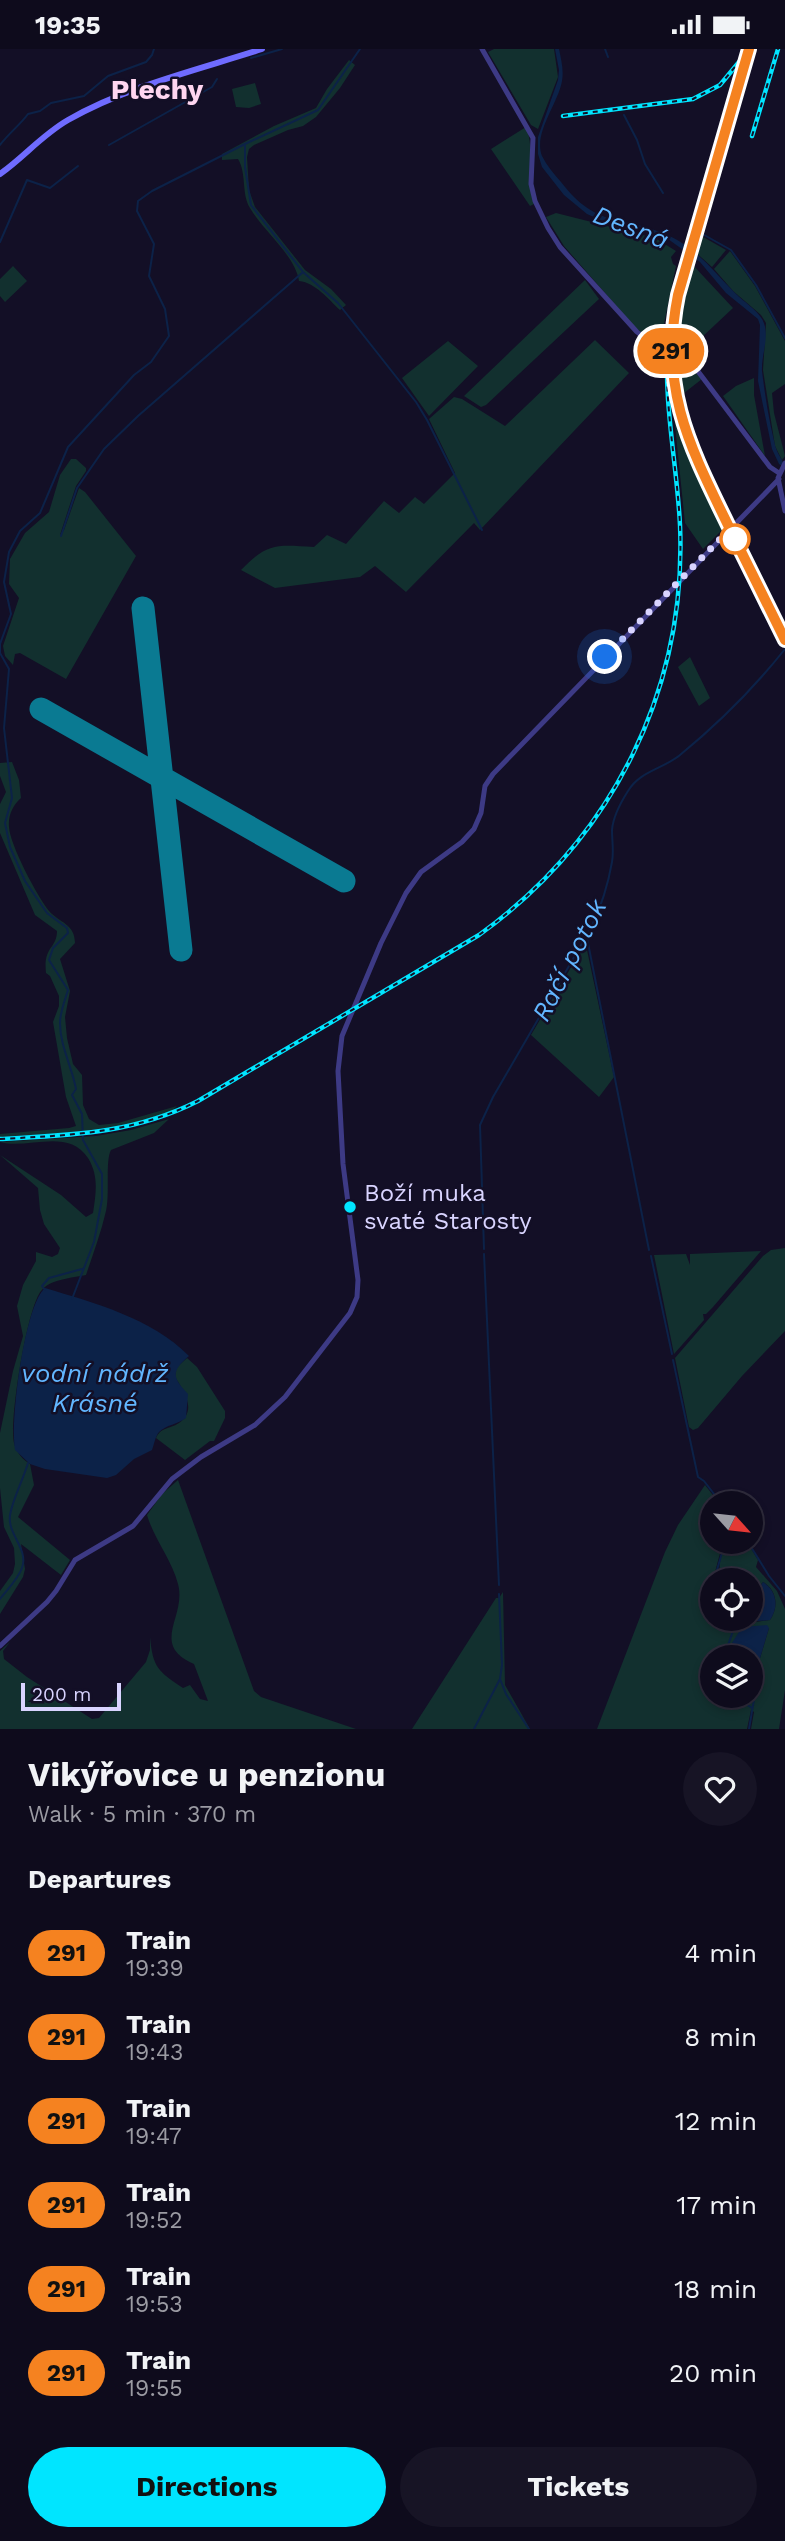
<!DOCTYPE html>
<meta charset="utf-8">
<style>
:root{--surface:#0e0b1c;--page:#171425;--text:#f1f3f6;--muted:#9b9ba3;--line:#2e2b3b;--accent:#00e5ff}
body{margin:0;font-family:"Work Sans",sans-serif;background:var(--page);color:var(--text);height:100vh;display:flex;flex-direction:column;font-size:26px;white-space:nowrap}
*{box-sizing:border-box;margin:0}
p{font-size:23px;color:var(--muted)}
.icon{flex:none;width:38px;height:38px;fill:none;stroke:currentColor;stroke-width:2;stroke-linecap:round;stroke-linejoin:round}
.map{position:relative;height:1680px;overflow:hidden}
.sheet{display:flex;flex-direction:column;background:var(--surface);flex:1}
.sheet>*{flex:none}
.badge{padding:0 14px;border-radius:23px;font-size:24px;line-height:46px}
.needle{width:46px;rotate:117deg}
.tools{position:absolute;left:700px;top:1442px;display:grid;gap:14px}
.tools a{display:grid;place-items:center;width:63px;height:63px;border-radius:50%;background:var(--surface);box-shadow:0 4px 10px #0003,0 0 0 2px var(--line);font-size:35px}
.scale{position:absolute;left:21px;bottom:18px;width:100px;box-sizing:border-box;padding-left:7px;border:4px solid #d9d4ff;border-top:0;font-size:19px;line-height:24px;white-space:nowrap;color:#d9d4ff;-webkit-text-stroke:5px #130f26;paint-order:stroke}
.you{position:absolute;width:35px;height:35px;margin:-18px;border:5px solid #fff;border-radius:50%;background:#1a73e8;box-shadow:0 0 0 10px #1a73e833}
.map>.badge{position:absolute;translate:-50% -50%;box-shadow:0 0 0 4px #fff}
h2{padding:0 28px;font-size:26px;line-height:63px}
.round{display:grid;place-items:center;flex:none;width:74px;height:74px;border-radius:37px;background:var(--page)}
.summary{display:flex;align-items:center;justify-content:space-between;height:119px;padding:0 28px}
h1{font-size:33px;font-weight:700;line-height:52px}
.button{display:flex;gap:14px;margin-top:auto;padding:14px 28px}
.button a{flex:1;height:80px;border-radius:42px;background:var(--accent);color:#111;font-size:28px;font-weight:700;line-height:80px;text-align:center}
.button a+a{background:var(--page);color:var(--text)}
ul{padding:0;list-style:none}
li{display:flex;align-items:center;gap:21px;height:84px;padding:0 28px}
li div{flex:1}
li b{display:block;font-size:26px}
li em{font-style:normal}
li .badge{min-width:77px;font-weight:700;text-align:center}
.status{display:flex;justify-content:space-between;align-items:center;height:49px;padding:0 35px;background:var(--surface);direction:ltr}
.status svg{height:19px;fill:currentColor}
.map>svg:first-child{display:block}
</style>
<div class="status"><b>19:35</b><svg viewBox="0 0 49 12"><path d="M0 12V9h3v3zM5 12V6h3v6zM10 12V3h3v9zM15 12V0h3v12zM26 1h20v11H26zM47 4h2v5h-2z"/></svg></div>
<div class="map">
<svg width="785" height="1680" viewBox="0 0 785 1680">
<rect width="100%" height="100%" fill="#130f26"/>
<path fill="#12302f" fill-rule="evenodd" d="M494,0H554L558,28L538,80L531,76L488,3Z
M349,11L355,16L340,39L316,68L303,77L288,81L254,96L249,100L247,108L249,141L255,158L305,221L331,240L346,256L340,261C328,250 316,234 299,232C295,206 263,182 250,159C241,144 247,125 238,110L222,111V105L274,77L316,59L327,40Z
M255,34L261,55L249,59L236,58L232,40Z
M526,78C536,102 525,129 534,155L530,157L491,100Z
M556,164L655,189L676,202L671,208L673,215L676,217L660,294L644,286L632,275L564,197L546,168Z
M698,185L726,201L712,218L693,201Z
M730,202L755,237L785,292V335L772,344L774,364L785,407L782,411L775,397L763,321L766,274L761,266L733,242L714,220Z
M691,214L733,259L684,305L674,299L677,262Z
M13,217L27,232L5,253L0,247V230Z
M585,231L599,250L486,356L481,358L464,347Z
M595,291L629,324L480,481L474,474L406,543L375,517L360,528L275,539L241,521C268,493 277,496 314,498L327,486L346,495L384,452L399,464L415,448L424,455L455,424L429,370L454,348L462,350L505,377Z
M448,292L478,317L429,367L402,329Z
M675,309L689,315L702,330L679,348Z
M754,329V346L765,407L723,347L736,337Z
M672,347C678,394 703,437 724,479L703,500L685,474Z
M71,410H76L86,419V422L76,437L60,486L64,481L79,439L85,443L136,507L66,630L20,604L15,605L13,616L5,607L3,597L19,549L9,535L10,510L25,484L49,463L60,426Z
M690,608L710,649L699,657L678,618Z
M12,713L19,731L21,749C13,756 8,766 9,778C10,796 37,847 49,862C60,874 75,875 75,894L60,910L70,942L65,968L67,989L73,1015L82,1026L83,1056L89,1070L99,1076L118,1074L177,1057L172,1062C116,1083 59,1084 0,1088V1085L69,1079L76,1077L66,1048L53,973L59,957V947L50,927L46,924C43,897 57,900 57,882L35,866L0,784V755L6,743L0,727V714Z
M583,898L587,901L614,1028L599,1048L531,986Z
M169,1070L154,1084L111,1101C105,1112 110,1145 106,1162C101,1184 93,1205 86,1226C72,1229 50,1230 41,1242C27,1259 9,1372 14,1394C16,1403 23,1411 30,1415L34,1436L18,1468L70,1511L61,1526L21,1495L25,1520L23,1528L0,1565V1542L13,1524L15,1515L14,1499L4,1478L0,1439V1384L13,1322L23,1287L17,1257L23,1236L36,1212V1203L52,1208L58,1205L60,1199L44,1175L40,1161L38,1139L0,1106L61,1146L86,1168L93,1164C96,1144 99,1127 88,1109C68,1078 27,1101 0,1093L96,1087L131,1081Z
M785,1199V1282L742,1327L698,1379L693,1381L689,1378L675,1309L763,1207L771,1201Z
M761,1202L713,1258L706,1265H703L704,1271L674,1305L654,1206L686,1205L690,1216V1205Z
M187,1309L197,1318L225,1362V1369L214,1392H210L185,1411L156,1389C161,1378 170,1380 179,1374C198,1361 183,1341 175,1328L176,1319Z
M178,1431L254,1642L261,1648L356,1680H0V1602L10,1593L3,1602L4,1610L27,1628L92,1670L99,1669L146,1613L150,1601V1588C153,1619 158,1622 183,1639L190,1636L200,1650L208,1652L194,1615C149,1595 187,1568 178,1535C172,1511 154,1490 147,1466L162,1445Z
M705,1436L719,1454H712V1493H723L715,1523L716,1531H712V1570H743L748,1574L770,1571C779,1558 777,1541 763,1533L751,1551V1531H724C715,1520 722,1505 726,1493H747L758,1511L756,1518L777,1542L785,1560V1641L779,1680H751L754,1663L751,1661L747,1680H597L665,1503L678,1476ZM769,1579L755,1626H751V1647H712V1608H728L732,1594Z
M503,1543L505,1636L530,1680H412L496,1549H499Z"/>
<path fill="#0c2248" d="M555,0H559C561,10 564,21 562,32C558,55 533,84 542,107C547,117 554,125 561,133C598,181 621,165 667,186C696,198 714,223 735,244C744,253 756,260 762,270C771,285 761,306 762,322C765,347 769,372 775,396C777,405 784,412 785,419L779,415L772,400L758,332L760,276L758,270L726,244L700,213L668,190L651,184L612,176L587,165L564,146L542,118L538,105V88L558,31L559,21Z
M45,1239C94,1254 152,1269 189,1307C170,1323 173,1329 188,1345L186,1369C178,1375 166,1376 159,1383C155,1388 154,1396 152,1401L134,1410L116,1426L107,1429L45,1420L30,1415L15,1401C10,1374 24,1257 45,1239Z
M763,1533C777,1542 779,1558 770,1571L746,1573L743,1570H751V1551Z
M767,1576L769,1579L755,1626H751V1608H728L732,1594L742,1578Z"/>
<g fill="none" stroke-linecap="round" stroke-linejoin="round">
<path stroke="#0c2248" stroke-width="2" d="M605,0L608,8
M251,9L282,0
M624,66L637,91L645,115L663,144
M0,96C9,84 20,76 28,65L40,62L51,54L84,47L108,27L146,13L152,6L154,0
M109,96L212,38L217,30
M245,97V118L251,156L303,223L338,254L416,353L427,371L482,481
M697,182L731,201L756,236L785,289
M0,193L27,131L50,139L78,117
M61,487L77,439L104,400L138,367L302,224
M587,889L649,1201
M484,1200L480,1076L493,1048L591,879C601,858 608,836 612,813C614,803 612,792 612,781C613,768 621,753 628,742C640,722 663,720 680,706C719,674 754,639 785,600
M484,1205L499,1536
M651,1207L672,1305
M45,1241L42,1237L49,1229L82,1220
M72,1250L94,1193L102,1150V1125L83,1091L82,1065L72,1046L76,1040C72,1018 60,997 60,974C60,963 65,951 68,941L49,911L53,899L68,884L67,879L47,864L25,832L10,798L5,774L12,749L4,679L9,620L0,604V595L11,565L4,533L9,503L20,482L40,464L68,398L134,326L151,313L169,287L165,260L149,227L154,195L137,162L138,152L152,142L245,95L318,61L360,0
M673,1311L698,1428L704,1432L721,1454
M748,1493L769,1527L785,1547
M720,1531L717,1521L725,1493
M0,1550C7,1541 18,1530 22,1519C29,1500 7,1485 10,1466C13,1449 23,1431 28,1414
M737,1570L740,1579
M724,1608L736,1573
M500,1630L506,1645L529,1680
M733,1647L752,1659
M474,1680L500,1630L502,1616L499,1545
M749,1680L757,1633V1612"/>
<path stroke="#0a7a92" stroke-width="23" d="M143,559L181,901
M41,660L344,832"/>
<path stroke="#3d3a85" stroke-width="5" d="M482,0L533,89L531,135L535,152L548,179L560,198L637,283C654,298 678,302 694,317L770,418L779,424
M785,414L778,429L785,462
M0,1597L47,1553L56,1542L75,1511L133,1477L172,1430L201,1408L255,1376L285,1348L350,1264L357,1248L358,1231L343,1115L338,1022L342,987L381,894L406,844L421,823L462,793L474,780L481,764L485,737L493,725L779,430"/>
<path stroke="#6f6bff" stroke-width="6" d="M0,125C24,108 42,86 68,71C128,37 197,21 262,0"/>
<defs>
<path id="rail" d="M563,67L693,50L720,36L739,13
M752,87L778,0
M676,349L685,384L697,415L785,591
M0,1090C71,1086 133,1085 198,1052L479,886C612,790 687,641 680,476C677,415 663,353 668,291C671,249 686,208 697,168C714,112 730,56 747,0"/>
</defs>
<use href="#rail" stroke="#00e5ff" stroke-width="4.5"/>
<use href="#rail" stroke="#130f26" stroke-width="2" stroke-dasharray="5" stroke-linecap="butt"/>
</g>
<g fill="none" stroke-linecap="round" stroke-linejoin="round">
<defs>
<path id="line" d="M749,0L678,246C659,339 689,396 728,476C747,514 766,553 785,591"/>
</defs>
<use href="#line" stroke="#fff" stroke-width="16"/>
<use href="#line" stroke="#f58220" stroke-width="10"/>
<path stroke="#d9d4ff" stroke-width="7" stroke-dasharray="0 12.6" d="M605,608L726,484L735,490"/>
</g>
<circle fill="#fff" stroke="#f58220" stroke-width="3.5" cx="735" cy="490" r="14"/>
<circle fill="#00e5ff" stroke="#130f26" stroke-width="2.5" cx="350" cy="1158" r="7"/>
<g text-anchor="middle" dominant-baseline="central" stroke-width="5" stroke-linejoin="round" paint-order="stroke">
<g font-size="24" fill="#d9d4ff" stroke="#130f26" text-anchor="start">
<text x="364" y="1144">Boží muka<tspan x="364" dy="28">svaté Starosty</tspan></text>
</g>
<g font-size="26" font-style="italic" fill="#62b6ff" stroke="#130f26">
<text transform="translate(631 178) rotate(21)">Desná</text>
<text transform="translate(569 911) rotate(-63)">Račí potok</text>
<text x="95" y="1324">vodní nádrž<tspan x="95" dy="30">Krásné</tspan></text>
</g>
<g font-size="28" font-weight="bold" fill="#ffd6f0" stroke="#130f26">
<text x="157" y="40">Plechy</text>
</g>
</g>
</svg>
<div class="tools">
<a><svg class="needle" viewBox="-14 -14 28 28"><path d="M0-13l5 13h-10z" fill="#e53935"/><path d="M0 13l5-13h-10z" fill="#9b9ba3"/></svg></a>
<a><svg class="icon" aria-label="locate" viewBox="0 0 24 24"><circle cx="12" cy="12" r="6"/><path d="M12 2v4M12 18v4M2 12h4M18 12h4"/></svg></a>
<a><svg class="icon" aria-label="layers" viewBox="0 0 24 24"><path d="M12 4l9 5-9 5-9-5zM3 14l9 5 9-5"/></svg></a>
</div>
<div class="scale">200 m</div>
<div class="you" style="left:605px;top:608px"></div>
<b class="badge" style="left:671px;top:302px;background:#f58220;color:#111">291</b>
</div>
<section class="sheet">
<div class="summary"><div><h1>Vikýřovice u penzionu</h1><p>Walk · 5 min · 370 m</p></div><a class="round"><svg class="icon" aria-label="heart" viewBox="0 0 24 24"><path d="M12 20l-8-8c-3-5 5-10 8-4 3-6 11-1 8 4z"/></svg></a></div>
<h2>Departures</h2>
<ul>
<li><span class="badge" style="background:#f58220;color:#111">291</span><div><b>Train</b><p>19:39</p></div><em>4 min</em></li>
<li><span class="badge" style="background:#f58220;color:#111">291</span><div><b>Train</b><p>19:43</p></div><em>8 min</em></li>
<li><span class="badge" style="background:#f58220;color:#111">291</span><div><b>Train</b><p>19:47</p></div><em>12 min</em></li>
<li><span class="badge" style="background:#f58220;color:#111">291</span><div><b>Train</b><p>19:52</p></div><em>17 min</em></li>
<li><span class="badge" style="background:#f58220;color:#111">291</span><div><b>Train</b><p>19:53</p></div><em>18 min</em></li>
<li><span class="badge" style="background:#f58220;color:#111">291</span><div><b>Train</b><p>19:55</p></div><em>20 min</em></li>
</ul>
<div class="button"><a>Directions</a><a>Tickets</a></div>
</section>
